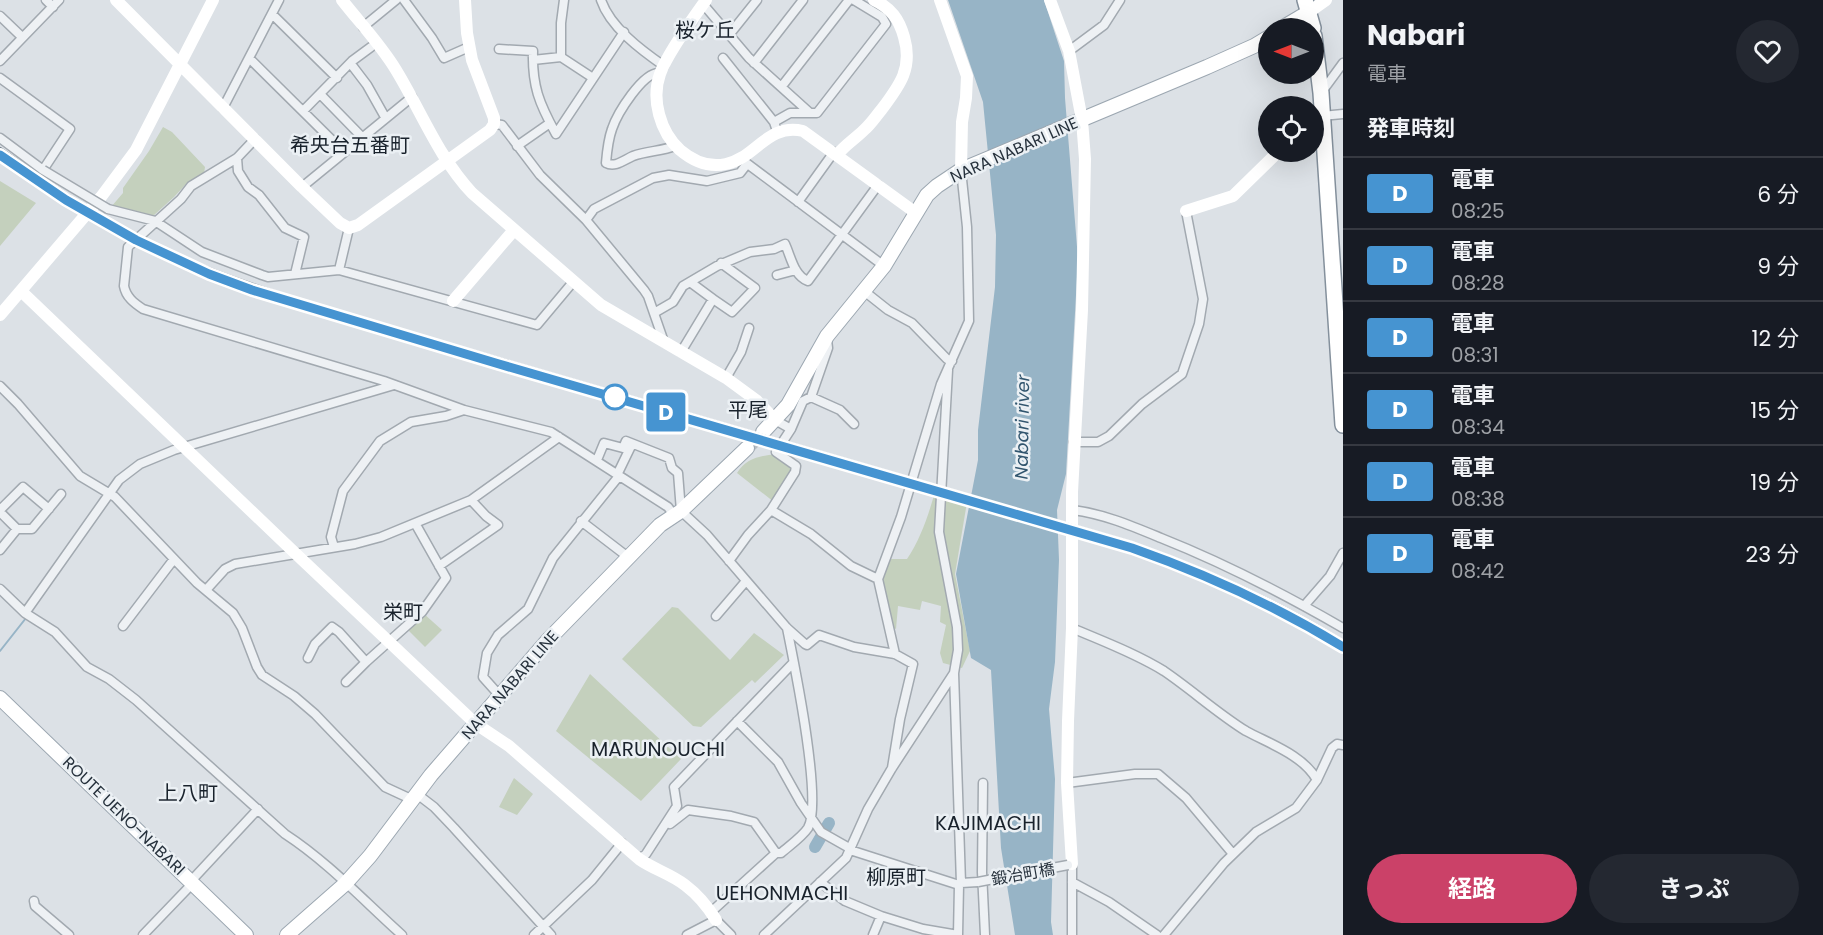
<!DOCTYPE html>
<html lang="ja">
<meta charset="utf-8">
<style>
:root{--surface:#171b24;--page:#242831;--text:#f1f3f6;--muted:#9ea1a6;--line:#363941;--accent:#cb4168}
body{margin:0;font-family:Poppins,"Noto Sans JP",sans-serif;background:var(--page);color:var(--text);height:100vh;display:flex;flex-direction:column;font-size:22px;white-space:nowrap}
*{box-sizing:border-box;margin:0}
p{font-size:20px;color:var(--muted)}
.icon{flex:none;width:33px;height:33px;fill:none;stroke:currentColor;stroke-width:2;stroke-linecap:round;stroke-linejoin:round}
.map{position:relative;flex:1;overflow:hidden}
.side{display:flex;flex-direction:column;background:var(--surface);width:480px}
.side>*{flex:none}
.badge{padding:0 12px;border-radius:4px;font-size:21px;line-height:39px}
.needle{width:39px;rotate:270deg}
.fabs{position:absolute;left:1258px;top:18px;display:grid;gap:12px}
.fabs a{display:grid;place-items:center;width:66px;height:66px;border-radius:50%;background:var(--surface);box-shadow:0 6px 24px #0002;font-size:30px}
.map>.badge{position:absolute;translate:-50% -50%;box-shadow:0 0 0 3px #fff}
h2{padding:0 24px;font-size:22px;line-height:54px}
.round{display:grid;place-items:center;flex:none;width:63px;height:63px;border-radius:32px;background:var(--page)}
.head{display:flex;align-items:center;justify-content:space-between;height:102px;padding:0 24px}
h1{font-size:28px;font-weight:700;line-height:45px}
.button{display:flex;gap:12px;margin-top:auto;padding:12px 24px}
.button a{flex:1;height:69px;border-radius:36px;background:var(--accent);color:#fff;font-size:24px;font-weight:700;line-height:69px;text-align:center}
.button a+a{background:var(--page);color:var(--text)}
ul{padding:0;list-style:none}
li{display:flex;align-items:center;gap:18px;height:72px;padding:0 24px;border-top:2px solid var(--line)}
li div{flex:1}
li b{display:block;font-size:22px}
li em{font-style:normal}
li .badge{min-width:66px;font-weight:700;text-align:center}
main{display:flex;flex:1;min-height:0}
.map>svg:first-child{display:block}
</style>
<main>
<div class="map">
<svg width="1343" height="935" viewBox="0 0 1343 935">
<rect width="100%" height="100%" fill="#dce1e6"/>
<path fill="#c4d0bd" d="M163,127L172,132L205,167L204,174L186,184L174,197L153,216L111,207L123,193V188L149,151Z
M0,181L36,203L0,246Z
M776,454L793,465V470L774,502L737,473C746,458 760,456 776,454Z
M935,492L967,502L955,574L970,651L962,668L943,663L940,653L946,625L940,622L941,606L922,601L920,610L898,606L896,629L892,627L881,581L889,559H907C921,538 928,516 935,492Z
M672,607L678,608L730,660L754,633L784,655L755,683L752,680L701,727L693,726L622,659Z
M423,613L442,630L425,647L407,629Z
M590,674L681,759L641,801L556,731Z
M514,778L533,794L517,815L499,807Z"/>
<path fill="#97b4c6" d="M948,0H1044L1064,61L1065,98L1078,259L1066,474L1057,510L1059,560L1055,662L1049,709L1055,779L1051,922L1053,935H1015L1001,848L991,670L971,658L956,574L978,460V430L995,287L996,235L983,102Z"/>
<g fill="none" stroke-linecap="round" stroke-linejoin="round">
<path stroke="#97b4c6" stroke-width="2" d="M0,651L26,618"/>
<path stroke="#97b4c6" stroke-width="12" d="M815,847L829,823"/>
<path stroke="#b8bec4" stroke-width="14" stroke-dasharray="14 7" stroke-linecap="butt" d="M747,448L763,432"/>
<defs>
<path id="street" d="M46,0L53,7
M404,0L432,38L444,58L469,47
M601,0C610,27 641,50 664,66
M703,4L749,58L810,113H817L886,24L882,17L854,0
M272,14L337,78
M0,16L22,37
M363,27L396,0
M729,35L757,0
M499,49L533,51C532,86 539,103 556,134L624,32
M1069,51L1104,25L1120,0
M561,57V23L564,0
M249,58L344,152
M723,58L774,122
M533,60L561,57L593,78
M0,61L59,0
M754,63L803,0
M351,64L367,85L385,117
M660,73C643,71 617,114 612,129C608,140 607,151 606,163C615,168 624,160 633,156C647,151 662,151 675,146
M0,78L70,129L43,170L0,138
M782,86L849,0
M1321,93L1343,63
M321,95L362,137
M223,108L279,0
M303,111L352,61L371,47
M1322,116L1343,114
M494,124L502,125L540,175L586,220L644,290L648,296L664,342
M776,128L774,122L790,113H810
M255,139L237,158L191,186L181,199L128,247L124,286C126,297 134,303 143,309L384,381L464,410L551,432L668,507L673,514
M517,146L550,123
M237,158L238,171L248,187L259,195L285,228L304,237L295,274
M745,162L884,266
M302,187L412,97
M798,202L834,152
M108,209L155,221L202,252L262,275L268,277L339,270L537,325L573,282
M586,220L594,209L653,178L669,175L707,181L740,173L747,164
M339,270L349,228
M777,275L796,270
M690,282L713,299
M864,291L888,310L912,323L947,359L952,361
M654,313L673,302L683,286L717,266L750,252L774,249L785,244C791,257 794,276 808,281L878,185
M681,352L713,299L732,312L755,288L721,263
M948,370L939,532L957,627L958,650L954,673L961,883L959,885L958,935
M726,378L741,352L749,328
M0,386L18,404L80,476L115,497L197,583L233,613L242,628L257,667L262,675L294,696L315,714L385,787L413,800
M811,397L828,348L827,340
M775,420L791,429L803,401L811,397L840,410L854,424
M1074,442H1098L1109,436L1142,404L1182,374L1199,324L1203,299L1186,211
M597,460L604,443L623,448L626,441L669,458L672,468L678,473L681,511L707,535L787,628L805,644L807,645L819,635L854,647L895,654L913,664L900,719L892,768
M617,475L632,444
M0,510L23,487L49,509
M771,510L811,534L851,566L878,579
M1073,510C1104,514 1132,526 1161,538C1224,563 1284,594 1343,628
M0,512L17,529
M581,521L628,557
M334,547L331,537L343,491L380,441L411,422L446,416L464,410
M0,550L17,529H32L61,494
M729,561L748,535L771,510L795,472L796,466L776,452L791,429
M439,566L498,525L486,516L471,500
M0,589L25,613L55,632L87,667L109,679L136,700L285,834C328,862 364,901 402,935
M206,590L225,569L235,564L355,544L381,537L471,500L559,437
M1304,606L1330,576L1343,553
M25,613L119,480L140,464L174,450L394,385
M716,616L746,581
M123,626L174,559
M1072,628C1102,641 1135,653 1164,671C1192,690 1217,713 1246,731C1270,744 1303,755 1317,780
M895,654L878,579L901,517L941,384L969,321L967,227L961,170
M308,658L315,644L332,627L339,632L366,662L422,612L446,578L415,523
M346,682L366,662
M500,696L483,677L487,653L498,635L528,609L553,558L619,476
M737,721L778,762L801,803L821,832L851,849
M983,783L982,872L985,935
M1067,783L1135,774H1158L1186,798L1233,854
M417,794L434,807L454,828L551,935
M670,824L688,810L731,816L754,822L776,853
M850,850L959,885
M639,859L646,854L677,806L674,787L793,663
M1068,865L1072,864V935
M191,881L258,809
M820,882L845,901L881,916
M1072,882L1109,902L1157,935
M961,883L978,882
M34,901L35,906L69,935
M711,912L776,853H781C789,846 802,837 808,828C823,801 794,663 787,628
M143,935L193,883
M534,935L592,880L622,843
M687,935L716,920L731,935
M764,935L846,858L868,809L892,768L954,673
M873,935L881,916L923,929L958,935
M1164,935L1224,863L1256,832L1296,808L1317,780L1332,748L1337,744L1343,745"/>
<path id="primary" d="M1282,28L1309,12
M763,432L788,405L827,336L884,266L927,195L937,186L961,170L1207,67L1254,46L1269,37
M0,698L246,935
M287,935L345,884L370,856L431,775L548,640L660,525L681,511L747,448"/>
<path id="highway" d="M1305,0L1313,28
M1314,36L1321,93L1343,425"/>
</defs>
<use href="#street" stroke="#a2a9b0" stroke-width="11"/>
<use href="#primary" stroke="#9ca7b1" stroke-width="16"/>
<use href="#highway" stroke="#84909c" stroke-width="18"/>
<use href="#street" stroke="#eef1f4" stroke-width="8"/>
<path stroke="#fff" stroke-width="12" d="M116,0L302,187L340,223L349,228L358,225L490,130L494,124V118L472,60L467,33L465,0
M342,0C360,23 381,45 396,70C421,111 439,158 472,193L601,305L726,378L756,400L775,420
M706,0C693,18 667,54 660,74C651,99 660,132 680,150C693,161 708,168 726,164C756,158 767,123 803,131L916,213
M940,0L967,76L966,98L962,122L961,170
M1050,0L1069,51L1082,120L1085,159L1082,310L1072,492V628L1068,721L1067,783L1072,864
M1309,12L1326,0
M837,155C845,145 855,139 864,130C871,124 876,116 882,109C900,85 913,68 904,37C899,19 891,8 874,0
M1186,211L1233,196L1278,152
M21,291L295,553L476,724L509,746L639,859C653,869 671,874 685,885C697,894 708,907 716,920
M453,301L514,230
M0,315L101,197L136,150L213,0"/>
<use href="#primary" stroke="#fff" stroke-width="14"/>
<use href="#highway" stroke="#fff" stroke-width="15"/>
<defs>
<path id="rail" d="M0,149C34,172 67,197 102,218C171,259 247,284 322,308L1133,544C1207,570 1277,601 1343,642"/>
</defs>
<use href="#rail" stroke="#76838f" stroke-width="4.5"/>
<use href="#rail" stroke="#ebf0f4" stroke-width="2" stroke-dasharray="7" stroke-linecap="butt"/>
<defs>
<path id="street-bridge" d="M43,170L108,209
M978,882L1068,865"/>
</defs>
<use href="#street-bridge" stroke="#a2a9b0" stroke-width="11" stroke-linecap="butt"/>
<use href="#street-bridge" stroke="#eef1f4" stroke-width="8"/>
</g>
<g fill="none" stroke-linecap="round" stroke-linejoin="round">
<defs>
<path id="line" d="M0,155L66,200L136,240L209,274L252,290L499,364L1132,548C1206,574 1276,606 1343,647"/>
</defs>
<use href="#line" stroke="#fff" stroke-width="14"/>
<use href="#line" stroke="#4694d1" stroke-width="9"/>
</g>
<circle fill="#fff" stroke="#4694d1" stroke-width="3" cx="615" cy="397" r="12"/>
<g text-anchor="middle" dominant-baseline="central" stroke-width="5" stroke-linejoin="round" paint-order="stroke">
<g font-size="16" fill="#26313c" stroke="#ebf0f4">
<text transform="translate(1014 150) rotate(-24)">NARA NABARI LINE</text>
<text transform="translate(510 685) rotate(-49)">NARA NABARI LINE</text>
<text transform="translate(124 816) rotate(44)">ROUTE UENO-NABARI</text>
<text transform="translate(1023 874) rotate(-10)">鍛冶町橋</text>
</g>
<g font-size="18" font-style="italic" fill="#31556e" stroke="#ebf0f4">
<text transform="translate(1022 427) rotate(-89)">Nabari river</text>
</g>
<g font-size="20" fill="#19222c" stroke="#ebf0f4">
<text x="705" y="30">桜ケ丘</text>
<text x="350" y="145">希央台五番町</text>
<text x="748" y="410">平尾</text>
<text x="403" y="612">栄町</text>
<text x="658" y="749">MARUNOUCHI</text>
<text x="188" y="793">上八町</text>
<text x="988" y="823">KAJIMACHI</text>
<text x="896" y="877">柳原町</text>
<text x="782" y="893">UEHONMACHI</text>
</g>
</g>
</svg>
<div class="fabs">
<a><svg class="needle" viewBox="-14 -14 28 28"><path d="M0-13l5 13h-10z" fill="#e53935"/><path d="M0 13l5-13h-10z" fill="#9ea1a6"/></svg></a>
<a><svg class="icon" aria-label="locate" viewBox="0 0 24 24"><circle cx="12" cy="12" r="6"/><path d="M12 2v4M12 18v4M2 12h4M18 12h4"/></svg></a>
</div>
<b class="badge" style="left:666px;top:412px;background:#4694d1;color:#fff">D</b>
</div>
<section class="side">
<div class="head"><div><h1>Nabari</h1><p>電車</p></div><a class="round"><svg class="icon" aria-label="heart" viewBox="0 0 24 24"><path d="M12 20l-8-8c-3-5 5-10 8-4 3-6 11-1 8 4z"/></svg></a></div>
<h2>発車時刻</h2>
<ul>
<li><span class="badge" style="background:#4694d1;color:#fff">D</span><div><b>電車</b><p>08:25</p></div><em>6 分</em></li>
<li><span class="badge" style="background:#4694d1;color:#fff">D</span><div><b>電車</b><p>08:28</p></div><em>9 分</em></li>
<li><span class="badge" style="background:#4694d1;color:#fff">D</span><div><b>電車</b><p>08:31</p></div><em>12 分</em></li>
<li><span class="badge" style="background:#4694d1;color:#fff">D</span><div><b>電車</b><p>08:34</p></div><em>15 分</em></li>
<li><span class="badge" style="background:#4694d1;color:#fff">D</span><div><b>電車</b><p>08:38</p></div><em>19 分</em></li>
<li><span class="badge" style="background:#4694d1;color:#fff">D</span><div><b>電車</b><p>08:42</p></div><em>23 分</em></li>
</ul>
<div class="button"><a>経路</a><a>きっぷ</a></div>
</section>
</main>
